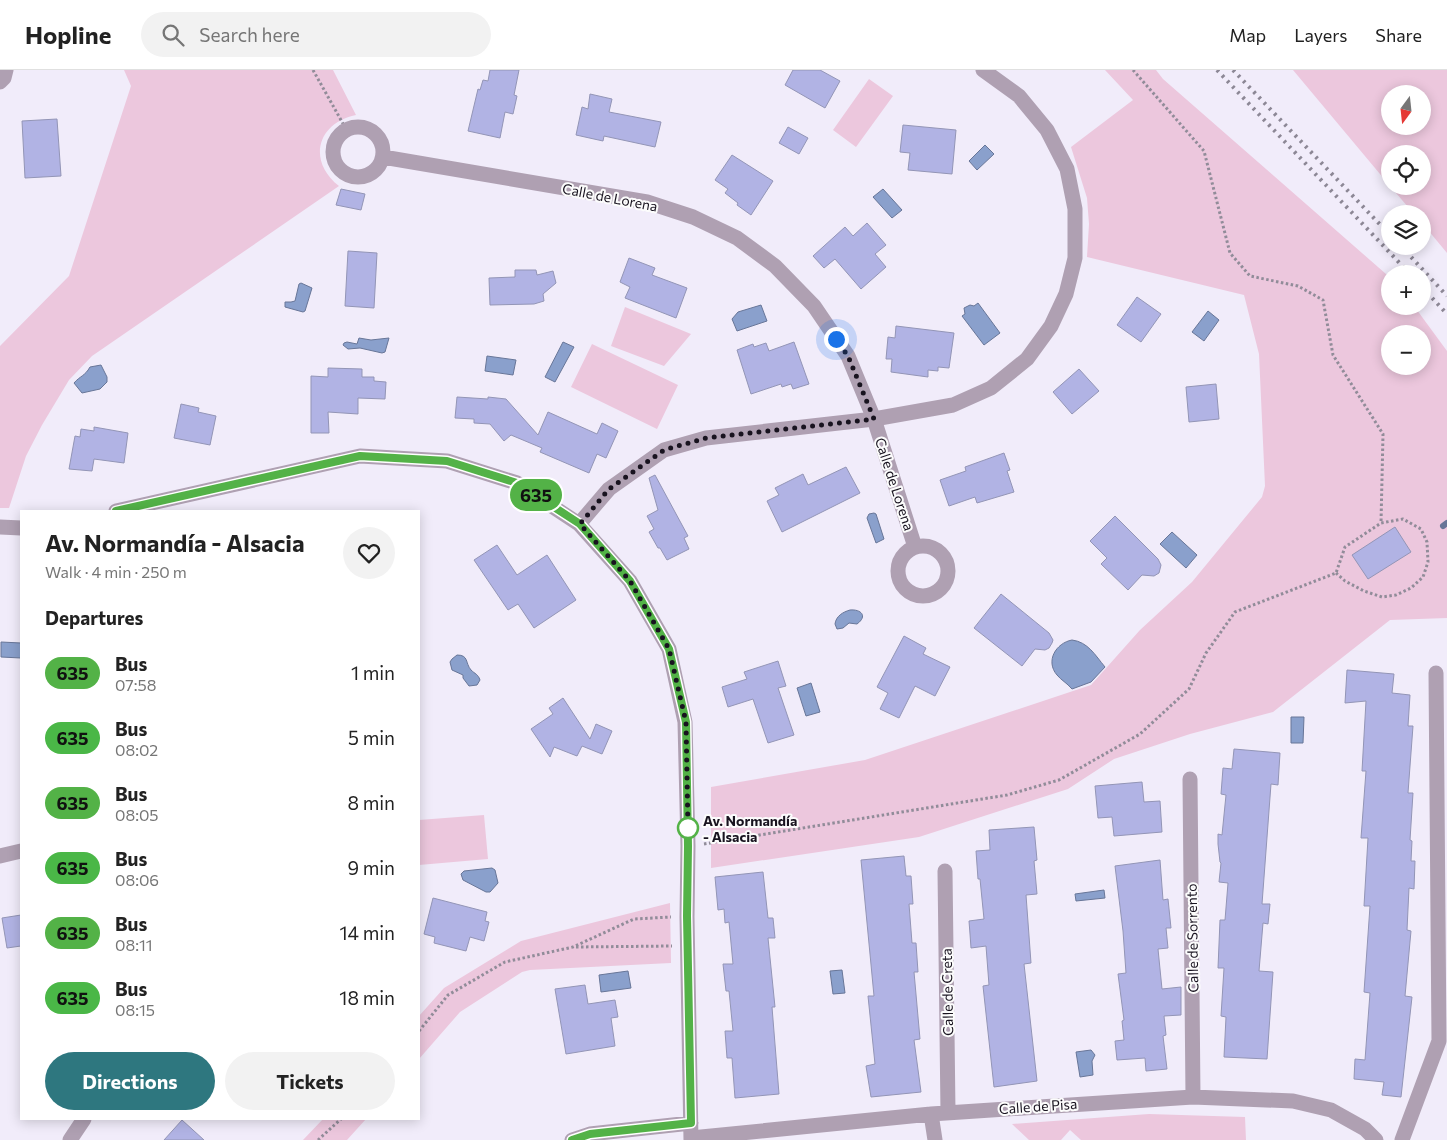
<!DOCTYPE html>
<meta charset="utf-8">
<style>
:root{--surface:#fff;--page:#f2f2f2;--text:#222;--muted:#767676;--line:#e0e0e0;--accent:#2e777f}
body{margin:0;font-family:Commissioner,sans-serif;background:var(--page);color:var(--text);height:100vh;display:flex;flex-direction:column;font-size:19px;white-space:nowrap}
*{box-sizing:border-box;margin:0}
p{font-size:16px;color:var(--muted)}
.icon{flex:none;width:28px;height:28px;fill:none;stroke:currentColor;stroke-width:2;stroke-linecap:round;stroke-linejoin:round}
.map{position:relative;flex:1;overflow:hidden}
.details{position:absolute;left:20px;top:440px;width:400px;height:610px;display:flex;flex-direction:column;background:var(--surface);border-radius:0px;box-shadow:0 2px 12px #0003}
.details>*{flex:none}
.badge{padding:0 10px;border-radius:16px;font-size:18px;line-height:32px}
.needle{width:32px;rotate:195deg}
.tools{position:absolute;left:1381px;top:15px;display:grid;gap:10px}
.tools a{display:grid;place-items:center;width:50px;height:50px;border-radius:50%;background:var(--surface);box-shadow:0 2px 12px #0003;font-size:25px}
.you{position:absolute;width:25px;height:25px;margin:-12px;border:4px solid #fff;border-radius:50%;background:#1a73e8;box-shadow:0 0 0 8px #1a73e833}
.map>.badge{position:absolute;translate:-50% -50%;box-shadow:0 0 0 2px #fff}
h2{padding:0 25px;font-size:19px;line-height:45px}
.round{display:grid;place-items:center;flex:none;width:52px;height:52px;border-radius:26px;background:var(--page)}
.overview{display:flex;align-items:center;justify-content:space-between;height:85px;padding:0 25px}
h1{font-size:24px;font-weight:700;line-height:38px}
.primary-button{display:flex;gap:10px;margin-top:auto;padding:10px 25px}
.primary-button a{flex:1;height:58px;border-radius:30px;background:var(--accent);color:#fff;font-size:20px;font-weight:700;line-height:58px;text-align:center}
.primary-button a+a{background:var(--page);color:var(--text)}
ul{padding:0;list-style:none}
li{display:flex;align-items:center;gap:15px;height:65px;padding:0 25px}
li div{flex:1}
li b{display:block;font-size:19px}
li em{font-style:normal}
li .badge{min-width:55px;font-weight:700;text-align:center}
header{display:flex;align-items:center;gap:30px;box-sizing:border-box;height:70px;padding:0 25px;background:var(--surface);border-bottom:1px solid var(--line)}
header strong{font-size:24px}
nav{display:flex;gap:28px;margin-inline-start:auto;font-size:18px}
.search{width:350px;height:45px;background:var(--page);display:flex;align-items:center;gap:12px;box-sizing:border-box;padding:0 18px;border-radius:28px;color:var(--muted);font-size:19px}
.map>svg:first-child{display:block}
</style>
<header>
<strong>Hopline</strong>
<div class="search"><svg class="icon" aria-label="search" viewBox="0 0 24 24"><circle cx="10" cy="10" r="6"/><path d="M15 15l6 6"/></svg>Search here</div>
<nav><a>Map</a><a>Layers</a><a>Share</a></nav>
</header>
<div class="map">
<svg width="1447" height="1070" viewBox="0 0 1447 1070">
<rect width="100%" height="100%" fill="#f1ecfa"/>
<path fill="#ecc7dd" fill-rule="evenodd" d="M124,0H333L356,45C317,53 307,91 339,116L92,286L69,310L42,355L26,386L9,438H0V276L69,206L131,16Z
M1105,0H1156L1163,9L1386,204L1390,208V236H1414L1447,281V548L1390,550L1273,642L1190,664L1114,689L1068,719L919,767L711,798V717L865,690L1091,615L1140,560L1192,512L1262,427L1265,416L1259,284L1244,225L1087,187L1089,154L1087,128L1071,77L1133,30ZM1390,264H1422V296H1390Z
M1293,0H1447V183L1423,154L1422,144H1414L1390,116H1422V84H1390V116ZM1390,24H1422V56H1390Z
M869,9L893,26L856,77L833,60Z
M625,237L691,264L664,296L611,276Z
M592,274L678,315L657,359L571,317Z
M484,745L488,789L419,795V750Z
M670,833L671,893L530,900L522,902L460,942L419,989V946L444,918L521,871Z
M1149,1044L1245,1047L1246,1070H1081L1070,1060L1061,1070H1029L1012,1054Z
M323,1049H366L347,1070H303Z"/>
<path fill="#8aa0cc" stroke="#687698" d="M985,75L994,84L977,100L969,91Z
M883,119L902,140L892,148L873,127Z
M301,213L312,218L305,241L303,242L285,237V232H291L295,231L299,214Z
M978,233L1000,263L984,275L962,246L965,244L964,238L970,235L974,236Z
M761,235L767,251L737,261L732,249L738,242Z
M1208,241L1219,250L1204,271L1192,262Z
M359,268L371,270L389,268L385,282L382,283L360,278L348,279L343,275L344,273L347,272L357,274Z
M563,272L574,277L555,312L545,307Z
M487,286L516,290L513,305L485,301Z
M101,295L107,307V312L100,319L82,323L74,313C80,306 85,306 90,297Z
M874,443L876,444L884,469L876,473L867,448L869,444Z
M1172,462L1197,485L1186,498L1160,474Z
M850,540C861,539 868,546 857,554L849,553L843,558L837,559L835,554C836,546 843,542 850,540Z
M1072,570C1088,572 1095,585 1105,597L1091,612L1072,619C1067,613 1061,610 1057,605C1045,591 1056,573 1072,570Z
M1,572L21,573V588L1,587Z
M457,585C469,585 465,593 471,600C475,604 478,604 480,610L477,615L469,616L463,608V605L452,600L450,592L452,589Z
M811,613L820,642L806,646L797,618Z
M1291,647H1304L1303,673H1291Z
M492,798L495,800L498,813L490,822H486L463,810L461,804L464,801Z
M1104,820L1105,828L1076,831L1075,824Z
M842,900L845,923L833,924L830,901Z
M628,901L631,918L601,922L599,905Z
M1091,980L1095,985L1092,991L1093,1005L1080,1007L1076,982Z"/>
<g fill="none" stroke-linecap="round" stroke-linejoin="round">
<path stroke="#687698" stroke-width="6" d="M1443,456L1447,453"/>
</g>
<path fill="#b1b3e4" stroke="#9395b6" d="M490,0H519L514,25L517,26L513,44L505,42L500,68L468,61L478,19L480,20L483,10L488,11Z
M793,0H820L840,11L825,38L785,15Z
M590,24L612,29L609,42L661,52L655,77L604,66L603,71L576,65L582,37L588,39Z
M57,49L61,106L25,108L22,51Z
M903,55L956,60L952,104L908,100L910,83L900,82Z
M788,57L808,68L799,84L779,73Z
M732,85L773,111L751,145L737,135L738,133L725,123L728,119L715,110Z
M341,119L365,124L361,140L336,135Z
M867,153L886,175L875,184L886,197L861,219L835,189L824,198L813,186L845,157L853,166Z
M348,181L377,183L374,238L345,236Z
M629,188L655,198L652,205L687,218L676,248L625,228L630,217L620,212Z
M515,200H536L537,205L553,201L556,213L543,224L544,231L534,234L490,235L489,208L515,207Z
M1137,227L1161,244L1141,272L1117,255Z
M896,256L954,263L949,298L938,297V301L928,300V307L891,302L892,289H886L888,267L895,268Z
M794,272L809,314L793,319L791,314L782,317L781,314L751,324L737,280L753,274L754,277L766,273L769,281Z
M328,298L362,299V307H374V311L386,312L385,329L358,328V344L328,342L329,363H311V306L328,307Z
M1079,299L1099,321L1072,344L1053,322Z
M1216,314L1219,349L1189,352L1186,317Z
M457,327L488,329V327L506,329L538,365L548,342L597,364L602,353L618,361L606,388L597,384L589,403L540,382L542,378L511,365L504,371L490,354L474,353V349L455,348Z
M181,334L199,338L198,342L216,346L210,375L174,368Z
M94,357L128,363L124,393L94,389L92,401L69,399L75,366L80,367L81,359L94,361Z
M1004,383L1010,400L1007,401L1014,422L977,433L975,427L949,436L940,410L966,401L965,397Z
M846,397L860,423L782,462L767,431L779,425L775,418L803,404L808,415Z
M655,405L688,466L684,468L689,479L667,490L660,478H658L649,462L654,459L647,446L658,440L649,408Z
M1115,446L1158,489L1161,495L1159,503L1154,506L1142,505L1128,520L1101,494L1107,488L1090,471Z
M1395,457L1411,482L1368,509L1352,485Z
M497,475L517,505L547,485L576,530L534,558L518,534L508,540L474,490Z
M1001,524L1049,563L1053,570L1052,573L1049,578L1045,580L1035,579L1022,596L974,558Z
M904,566L926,578L923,584L950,597L935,626L915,616L899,648L880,639L888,623L877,617Z
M778,591L786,616L778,618L794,665L768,673L753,629L728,637L722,617L747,609L744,602Z
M1347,600L1394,604L1392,623L1410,625L1408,656H1413L1408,723H1413L1410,770L1412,771L1411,791H1415L1414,819L1409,818L1407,860L1411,861L1405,926L1412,927L1401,1027L1382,1025L1384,1012L1354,1009L1355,989L1365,990L1370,923L1364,922L1370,836H1364L1368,768H1361L1366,701H1362L1366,631L1345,633Z
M563,628L590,669L596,654L612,661L602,684L582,676L577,686L554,677L550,687L531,659L553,644L549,638Z
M1234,679L1280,683L1278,715L1271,714L1262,834H1270L1268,854L1263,853L1259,901L1273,902L1267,989L1224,987L1226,947L1221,946L1224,898H1218L1220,850H1225L1228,813L1219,812L1221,793L1220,792L1218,774V764L1222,765L1226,725L1221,724L1223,698L1232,699Z
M1142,712L1144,732L1160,731L1162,762L1114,766L1112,747L1098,748L1095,716Z
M1034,757L1037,790L1034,791L1037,824L1026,825L1031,893L1024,894L1037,1011L994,1017L983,916L989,915L986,876L971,878L970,864L969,851L984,849L980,809H978L976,781L990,780L989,760Z
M904,786L906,806H911L913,834H909L912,873H916L918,902H914L920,969L914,970L921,1022L871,1027L866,996L875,994L868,926H874L861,790Z
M1160,790L1163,830L1168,829L1171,858H1166L1168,878L1158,879L1162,919L1181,917V945L1164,946L1166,965L1163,966L1167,999L1146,1001L1145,988L1117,990L1115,971L1124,970L1122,951L1124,950L1118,904L1126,903L1123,861L1115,796Z
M763,802L768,848H773L775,868H768L775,937H772L779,1024L735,1028L732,988H727L725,961H733L729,921H726L723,894H733L729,852L725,853L724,839L718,840L715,807Z
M433,828L487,842L485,851L489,852L484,871L470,867L466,881L434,873L435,867L424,864Z
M21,845V876L7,878L2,848Z
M585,915L588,934L615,930L618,947L611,948L615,976L566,984L555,919Z
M182,1050L204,1070H164Z"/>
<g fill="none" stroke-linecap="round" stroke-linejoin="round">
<path stroke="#918c99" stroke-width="3" stroke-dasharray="2.5 2.5" stroke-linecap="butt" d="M313,0L346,59
M1133,0L1204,81L1230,183L1250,206L1298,216L1323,230L1333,285L1383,364L1381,453
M704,774L1007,725L1059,710L1140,664L1189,619L1206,583L1235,542L1336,503L1345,477L1381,453L1403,449L1421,459L1427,472L1428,492L1423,507L1411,518L1396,525L1382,527L1364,521L1345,511L1336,503
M576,877L672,876
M419,961L448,925L505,892L573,877L634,849L671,847
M318,1070L341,1049"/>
<path stroke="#afa0b2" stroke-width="15" d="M0,12L4,8L6,0
M333 82a25 25 0 1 1 50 0a25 25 0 1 1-50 0Z
M383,87L647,132L693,147L737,168L775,196L814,236L848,286L874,349L915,477
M116,441L360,386L447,391L517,413L579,454L630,511L669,579L685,652L688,776L687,847L691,1070
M579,454L609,419L664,380L706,368L874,349L953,335L991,318L1027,289L1051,256L1066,224L1075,188V139L1067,99L1047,60L1019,26L983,0
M0,457L21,458
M898 501a25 25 0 1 1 50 0a25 25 0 1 1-50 0Z
M1190,709L1193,1027
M0,786L21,781
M945,801L948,1042
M931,1044L935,1070
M691,1068L931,1044L1193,1027L1293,1031L1331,1040L1365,1059L1376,1070
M70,1070L84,1049
M572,1070L590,1064L691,1053
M1402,1070L1439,971L1436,603"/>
<path stroke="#8c8795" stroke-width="4" stroke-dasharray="2.5 5" stroke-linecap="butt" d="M1217,0L1410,204
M1233,0L1390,165
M1401,176L1447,226
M1422,217L1447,244"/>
</g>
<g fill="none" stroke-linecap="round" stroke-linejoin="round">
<defs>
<path id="line" d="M116,441L360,386L447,391L517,413L580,454L630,511L669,579L686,652L688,776L687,846L691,1053L590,1064L572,1070"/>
</defs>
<use href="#line" stroke="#fff" stroke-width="11"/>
<use href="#line" stroke="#53b247" stroke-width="8"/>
<path stroke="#18131f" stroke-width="5" stroke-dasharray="0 9" d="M688,758V760L686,652L669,579L630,511L580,454L609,419L664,380L706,368L874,349L848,286L836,269"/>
</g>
<circle fill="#fff" stroke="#53b247" stroke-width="2.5" cx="688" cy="758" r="10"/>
<g text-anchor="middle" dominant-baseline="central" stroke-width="4" stroke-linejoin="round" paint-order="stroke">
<g font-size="14" fill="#18131f" stroke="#fcfcfc">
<text transform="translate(610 127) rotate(11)">Calle de Lorena</text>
<text transform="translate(895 414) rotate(72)">Calle de Lorena</text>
<text transform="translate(1192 868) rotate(-91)">Calle de Sorrento</text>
<text transform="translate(947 922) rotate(-91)">Calle de Creta</text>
<text transform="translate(1038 1036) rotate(-4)">Calle de Pisa</text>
</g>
<g font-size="14" font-weight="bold" fill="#18131f" stroke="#fcfcfc" text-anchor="start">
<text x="703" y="750">Av. Normandía<tspan x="703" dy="16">- Alsacia</tspan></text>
</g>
</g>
</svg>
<div class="tools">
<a><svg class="needle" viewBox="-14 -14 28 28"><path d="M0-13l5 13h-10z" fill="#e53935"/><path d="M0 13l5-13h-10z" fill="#767676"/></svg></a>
<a><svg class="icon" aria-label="locate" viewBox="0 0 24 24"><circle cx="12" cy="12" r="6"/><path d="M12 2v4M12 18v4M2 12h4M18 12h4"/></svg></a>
<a><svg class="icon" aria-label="layers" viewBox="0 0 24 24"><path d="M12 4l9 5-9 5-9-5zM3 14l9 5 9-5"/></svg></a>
<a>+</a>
<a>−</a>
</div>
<div class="you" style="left:836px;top:269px"></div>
<b class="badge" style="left:536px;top:425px;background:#53b247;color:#111">635</b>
<section class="details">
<div class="overview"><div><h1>Av. Normandía - Alsacia</h1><p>Walk · 4 min · 250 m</p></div><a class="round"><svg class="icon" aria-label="heart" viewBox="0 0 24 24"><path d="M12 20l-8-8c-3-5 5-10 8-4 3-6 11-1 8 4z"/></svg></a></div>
<h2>Departures</h2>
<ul>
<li><span class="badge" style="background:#53b247;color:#111">635</span><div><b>Bus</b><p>07:58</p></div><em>1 min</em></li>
<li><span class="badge" style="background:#4ab747;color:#111">635</span><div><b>Bus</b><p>08:02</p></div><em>5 min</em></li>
<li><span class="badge" style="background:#53b247;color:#111">635</span><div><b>Bus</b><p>08:05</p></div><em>8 min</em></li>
<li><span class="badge" style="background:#4ab747;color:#111">635</span><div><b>Bus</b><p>08:06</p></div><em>9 min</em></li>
<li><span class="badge" style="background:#53b247;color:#111">635</span><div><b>Bus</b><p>08:11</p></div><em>14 min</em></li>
<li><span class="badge" style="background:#4ab747;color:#111">635</span><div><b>Bus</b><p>08:15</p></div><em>18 min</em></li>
</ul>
<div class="primary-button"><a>Directions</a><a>Tickets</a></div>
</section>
</div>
